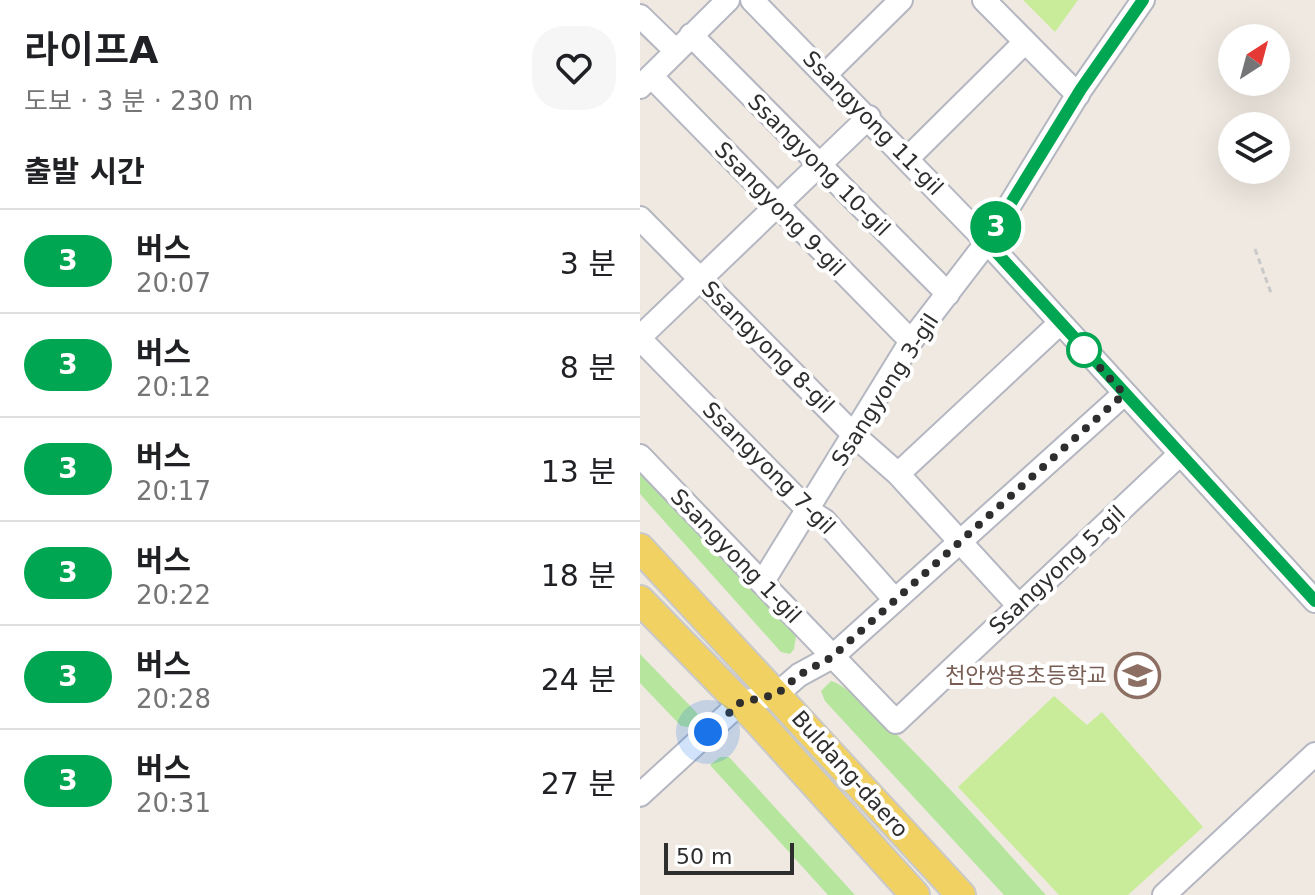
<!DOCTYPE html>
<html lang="ko">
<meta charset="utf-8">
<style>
:root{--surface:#fff;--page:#f6f6f6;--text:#202124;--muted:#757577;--line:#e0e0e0}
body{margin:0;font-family:"DejaVu Sans","Noto Sans KR",sans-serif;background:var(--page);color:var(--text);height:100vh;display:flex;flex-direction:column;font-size:30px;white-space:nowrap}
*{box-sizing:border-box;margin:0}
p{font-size:26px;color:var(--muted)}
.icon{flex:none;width:44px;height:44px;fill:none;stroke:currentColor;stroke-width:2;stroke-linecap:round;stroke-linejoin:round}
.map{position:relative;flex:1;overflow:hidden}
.panel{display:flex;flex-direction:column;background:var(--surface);width:640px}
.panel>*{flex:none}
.badge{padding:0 16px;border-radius:26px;font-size:28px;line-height:52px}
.needle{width:52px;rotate:36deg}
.tools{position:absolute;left:578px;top:24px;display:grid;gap:16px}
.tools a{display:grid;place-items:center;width:72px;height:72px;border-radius:50%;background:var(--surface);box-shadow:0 8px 32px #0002;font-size:40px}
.scale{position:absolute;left:24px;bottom:20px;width:130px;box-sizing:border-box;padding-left:8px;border:4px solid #2e2e2e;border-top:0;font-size:22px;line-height:28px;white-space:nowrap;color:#2e2e2e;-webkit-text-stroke:6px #fff;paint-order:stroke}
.you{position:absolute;width:40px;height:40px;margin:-20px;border:6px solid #fff;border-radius:50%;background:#1a73e8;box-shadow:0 0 0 12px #1a73e833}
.map>.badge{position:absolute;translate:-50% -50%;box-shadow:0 0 0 4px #fff}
h2{padding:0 24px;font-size:30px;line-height:72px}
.round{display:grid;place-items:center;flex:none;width:84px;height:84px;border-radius:32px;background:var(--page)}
.headline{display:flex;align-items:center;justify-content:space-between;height:136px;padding:0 24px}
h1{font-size:38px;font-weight:600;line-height:60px}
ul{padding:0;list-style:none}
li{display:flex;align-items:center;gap:24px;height:104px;padding:0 24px;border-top:2px solid var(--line)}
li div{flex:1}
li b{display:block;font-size:30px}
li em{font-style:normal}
li .badge{min-width:88px;font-weight:700;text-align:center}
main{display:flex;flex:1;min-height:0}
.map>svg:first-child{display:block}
</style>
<main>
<section class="panel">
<div class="headline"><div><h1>라이프A</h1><p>도보 · 3 분 · 230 m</p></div><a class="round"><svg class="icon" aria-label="heart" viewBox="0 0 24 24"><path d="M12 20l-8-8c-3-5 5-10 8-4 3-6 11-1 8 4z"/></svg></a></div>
<h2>출발 시간</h2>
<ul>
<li><span class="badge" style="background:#00a651;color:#fff">3</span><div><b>버스</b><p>20:07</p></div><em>3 분</em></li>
<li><span class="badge" style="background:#00a651;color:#fff">3</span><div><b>버스</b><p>20:12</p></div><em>8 분</em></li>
<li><span class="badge" style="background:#00a651;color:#fff">3</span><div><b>버스</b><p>20:17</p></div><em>13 분</em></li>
<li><span class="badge" style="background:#00a651;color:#fff">3</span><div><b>버스</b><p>20:22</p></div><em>18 분</em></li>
<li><span class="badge" style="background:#00a651;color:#fff">3</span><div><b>버스</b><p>20:28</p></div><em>24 분</em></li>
<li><span class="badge" style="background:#00a651;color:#fff">3</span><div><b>버스</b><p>20:31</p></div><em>27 분</em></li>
</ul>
</section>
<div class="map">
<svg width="675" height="895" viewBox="0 0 675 895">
<rect width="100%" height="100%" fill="#efe9e1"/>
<path fill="#b6e59e" d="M0,470L157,631L154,649L150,654L141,652L0,494Z
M0,654L57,713L58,718L48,727L41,726L0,683Z
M191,681C224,688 373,859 406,895H364L185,701L181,691Z
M80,757H89L215,895H188L70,765Z"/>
<path fill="#c9ec9a" d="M383,0H438L415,32Z
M414,696L447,725L462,712L563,827L488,895H419L318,787Z"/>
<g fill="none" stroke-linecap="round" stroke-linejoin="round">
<defs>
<path id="minor" d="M112,0L347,242L675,601
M344,0L438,95
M0,16L36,51
M51,35L308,294
M187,73L261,0
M11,76L271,341
M0,87L88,0
M268,158L385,42
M0,218L215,436L258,474L379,606
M0,337L229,117
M0,339L168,510L185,521L255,600
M0,456L256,722L540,454
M258,474L420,323
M122,583L271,341L347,242L441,89L503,0
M0,795L100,703L137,694L159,675L192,657L484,394
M524,895L675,754"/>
<path id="major" d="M0,548L321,895
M0,600L117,720L275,895"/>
</defs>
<use href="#minor" stroke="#b4b7c1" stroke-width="26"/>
<use href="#major" stroke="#c9c9c9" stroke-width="32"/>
<path stroke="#c9c9c9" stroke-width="3" stroke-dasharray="6 4" stroke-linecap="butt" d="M615,249L631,293"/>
<use href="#minor" stroke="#fff" stroke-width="22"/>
<use href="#major" stroke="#f2d163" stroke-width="28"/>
</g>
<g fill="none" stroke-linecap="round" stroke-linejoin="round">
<defs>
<path id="line" d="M503,0L441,89L347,242L675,601"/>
</defs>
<use href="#line" stroke="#fff" stroke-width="18"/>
<use href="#line" stroke="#00a651" stroke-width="12"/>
<path stroke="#2e2e2e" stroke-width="8" stroke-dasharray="0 14.4" d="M68,732L100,703L137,694L159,675L192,657L484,394L441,347L444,350"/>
</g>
<defs>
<symbol id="school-ring" viewBox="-11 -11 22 22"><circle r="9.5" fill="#fff" stroke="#8d6e63" stroke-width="1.5"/><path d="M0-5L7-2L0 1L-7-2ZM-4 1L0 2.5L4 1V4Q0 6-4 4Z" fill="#8d6e63"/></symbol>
</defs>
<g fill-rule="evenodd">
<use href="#school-ring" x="472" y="650" width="51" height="51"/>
</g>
<circle fill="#fff" stroke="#00a651" stroke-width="4" cx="444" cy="350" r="16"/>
<g text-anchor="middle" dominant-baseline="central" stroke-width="8" stroke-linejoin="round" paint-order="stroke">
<g font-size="22" fill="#2e2e2e" stroke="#fff">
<text transform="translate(233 123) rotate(46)">Ssangyong 11-gil</text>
<text transform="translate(179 165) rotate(45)">Ssangyong 10-gil</text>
<text transform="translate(140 209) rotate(46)">Ssangyong 9-gil</text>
<text transform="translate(128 347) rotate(45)">Ssangyong 8-gil</text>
<text transform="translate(245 390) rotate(-57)">Ssangyong 3-gil</text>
<text transform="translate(129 468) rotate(45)">Ssangyong 7-gil</text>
<text transform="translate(96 556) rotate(46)">Ssangyong 1-gil</text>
<text transform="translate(417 570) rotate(-43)">Ssangyong 5-gil</text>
<text transform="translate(210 774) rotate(48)">Buldang-daero</text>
</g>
<g font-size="22" fill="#785e54" stroke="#fff" text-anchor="end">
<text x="467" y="675">천안쌍용초등학교</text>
</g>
</g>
</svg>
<div class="tools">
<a><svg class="needle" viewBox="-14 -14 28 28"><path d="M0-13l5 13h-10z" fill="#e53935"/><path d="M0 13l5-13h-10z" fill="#757577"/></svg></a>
<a><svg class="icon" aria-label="layers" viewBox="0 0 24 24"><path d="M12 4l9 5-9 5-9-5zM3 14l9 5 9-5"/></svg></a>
</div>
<div class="scale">50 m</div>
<div class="you" style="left:68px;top:732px"></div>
<b class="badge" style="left:356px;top:227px;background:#00a651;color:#fff">3</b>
</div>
</main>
